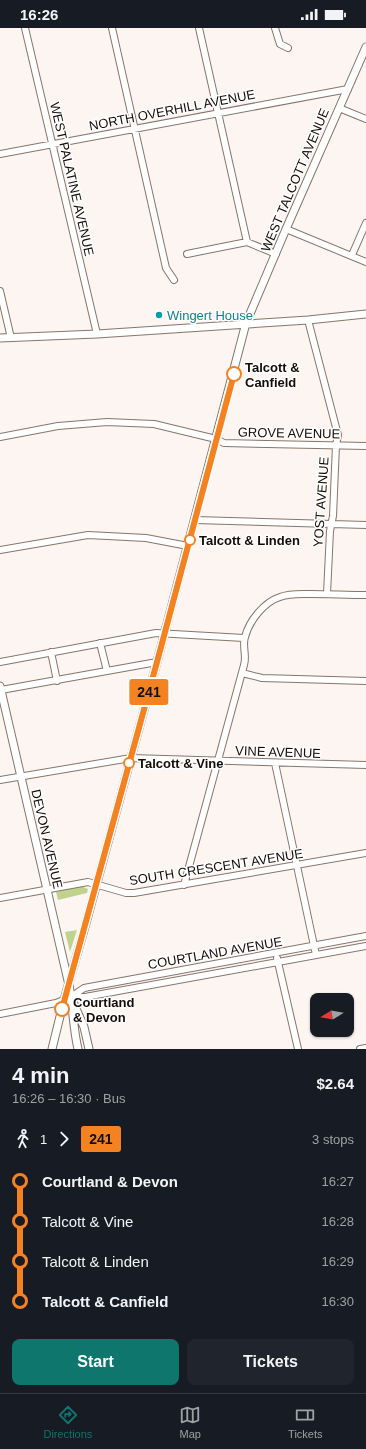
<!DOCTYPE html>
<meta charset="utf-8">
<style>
:root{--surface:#171b24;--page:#20242c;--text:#f1f3f6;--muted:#9ea1a6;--line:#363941;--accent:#0f766e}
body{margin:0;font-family:Arial,sans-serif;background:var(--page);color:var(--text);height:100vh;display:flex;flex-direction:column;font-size:15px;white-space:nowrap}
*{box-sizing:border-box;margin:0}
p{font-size:13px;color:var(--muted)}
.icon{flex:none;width:22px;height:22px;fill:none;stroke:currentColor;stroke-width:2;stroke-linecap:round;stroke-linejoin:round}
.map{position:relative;height:1021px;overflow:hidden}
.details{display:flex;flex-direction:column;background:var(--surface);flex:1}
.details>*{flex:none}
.badge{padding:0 8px;border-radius:3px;font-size:14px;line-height:26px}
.needle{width:26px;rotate:259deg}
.fabs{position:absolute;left:310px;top:965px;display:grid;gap:8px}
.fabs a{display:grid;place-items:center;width:44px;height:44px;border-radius:8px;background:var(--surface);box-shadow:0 1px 3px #0004;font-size:20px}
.map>.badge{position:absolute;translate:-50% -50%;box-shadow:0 0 0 2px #fff}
.legs{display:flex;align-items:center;gap:6px;height:44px;padding:0 12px;font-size:13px}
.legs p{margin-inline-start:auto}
.headline{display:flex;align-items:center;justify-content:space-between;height:68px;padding:0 12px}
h1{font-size:22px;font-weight:700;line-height:30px}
.button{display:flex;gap:8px;margin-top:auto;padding:8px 12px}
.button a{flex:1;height:46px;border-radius:8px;background:var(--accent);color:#fff;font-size:16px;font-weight:700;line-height:46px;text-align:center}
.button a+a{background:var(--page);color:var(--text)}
ul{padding:0 12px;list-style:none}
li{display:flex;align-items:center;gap:14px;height:40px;font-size:15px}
li i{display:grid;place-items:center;width:6px;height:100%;margin:0 5px;background:currentColor}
li i::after{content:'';width:10px;height:10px;margin:-5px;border:3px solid;border-radius:50%;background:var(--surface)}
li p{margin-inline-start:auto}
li:first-child i{background:linear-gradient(#0000 50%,currentColor 0)}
li:last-child i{background:linear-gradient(currentColor 50%,#0000 0)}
.status{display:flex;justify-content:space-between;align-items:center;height:28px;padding:0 20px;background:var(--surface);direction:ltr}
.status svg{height:11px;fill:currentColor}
.tabs{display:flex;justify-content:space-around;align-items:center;height:56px;border-top:1px solid var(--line);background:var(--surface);font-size:11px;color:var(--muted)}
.tabs a{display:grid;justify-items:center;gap:2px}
.tabs .selected{color:var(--accent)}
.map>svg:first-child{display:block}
</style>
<div class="status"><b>16:26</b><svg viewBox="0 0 49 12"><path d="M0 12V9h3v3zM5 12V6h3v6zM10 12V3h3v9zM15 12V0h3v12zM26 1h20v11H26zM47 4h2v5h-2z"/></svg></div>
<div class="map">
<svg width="366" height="1021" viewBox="0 0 366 1021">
<rect width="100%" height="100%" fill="#fdf5f1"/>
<path fill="#c0d28d" d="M81,858L88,861L87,865L58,872L56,864Z
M77,902L70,924L65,904Z"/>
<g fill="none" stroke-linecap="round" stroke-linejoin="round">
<defs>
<path id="minor" d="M25,0L97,306
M112,0L166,240L174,252
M199,0L247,214
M275,0L280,16L288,20
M339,80L366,91
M0,126L348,61
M286,201L366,234
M187,226L247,214L276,226
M352,227L366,195
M0,263L11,310
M308,292L338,407L336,417L333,488L330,503L327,566
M0,409L58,398L107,394L154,396L216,411L224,415L366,418
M195,492L366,497
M0,522L88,507L146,510L188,518
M100,615L107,643
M51,624L57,653
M0,634L156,605L244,610
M242,645L262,650L366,653
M1,662L157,634
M275,735L316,927
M0,752L131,730L366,737
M184,857L244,637C247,628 242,618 245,609C249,593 264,574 280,569C290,565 301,566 311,566C329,566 348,567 366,567
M0,870L88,854L126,865H134L366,825
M277,930L298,1021
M73,969H85L366,918
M0,986L56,975L71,969L84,960L366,908
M360,1021L366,1020"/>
<path id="tertiary" d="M0,310L97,306L308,292L366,286
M0,658L69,957C73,978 73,1000 78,1021
M74,976L84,999L89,1021
M52,1021L64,972L86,895L157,634L246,295L286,201L366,19"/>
</defs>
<use href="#minor" stroke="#86756b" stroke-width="8"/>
<use href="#tertiary" stroke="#86756b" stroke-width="9"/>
<use href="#minor" stroke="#fff" stroke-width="6"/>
<use href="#tertiary" stroke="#fff" stroke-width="7"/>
</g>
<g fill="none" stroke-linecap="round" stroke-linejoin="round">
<defs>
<path id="line-1" d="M62,981L157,634L234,346"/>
</defs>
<use href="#line-1" stroke="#fff" stroke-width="9"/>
<use href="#line-1" stroke="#f58220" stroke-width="6"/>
</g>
<circle fill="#0f9aa8" stroke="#fff" stroke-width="1.5" cx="159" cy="287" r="4"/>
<g fill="#fff" stroke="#f58220" stroke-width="2">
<circle cx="234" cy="346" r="7"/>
<circle cx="190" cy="512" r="5"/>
<circle cx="129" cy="735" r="5"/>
<circle cx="62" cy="981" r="7"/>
</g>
<g text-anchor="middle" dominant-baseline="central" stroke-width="3" stroke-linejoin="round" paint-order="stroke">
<g font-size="13" fill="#130d09" stroke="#fff">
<text transform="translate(172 82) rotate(-11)">NORTH OVERHILL AVENUE</text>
<text transform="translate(72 151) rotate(77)">WEST PALATINE AVENUE</text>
<text transform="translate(295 152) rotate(-67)">WEST TALCOTT AVENUE</text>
<text transform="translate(289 405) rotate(1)">GROVE AVENUE</text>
<text transform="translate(321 474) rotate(-86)">YOST AVENUE</text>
<text transform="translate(278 724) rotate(2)">VINE AVENUE</text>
<text transform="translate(47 811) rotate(77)">DEVON AVENUE</text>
<text transform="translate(216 839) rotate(-9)">SOUTH CRESCENT AVENUE</text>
<text transform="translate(215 925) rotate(-10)">COURTLAND AVENUE</text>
</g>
<g font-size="13" fill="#0d838f" stroke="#fff" text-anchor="start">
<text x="167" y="287">Wingert House</text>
</g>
<g font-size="13" font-weight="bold" fill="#130d09" stroke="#fff" text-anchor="start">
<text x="245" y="339">Talcott &amp;<tspan x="245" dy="15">Canfield</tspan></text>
<text x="199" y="512">Talcott &amp; Linden</text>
<text x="138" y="735">Talcott &amp; Vine</text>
<text x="73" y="974">Courtland<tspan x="73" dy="15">&amp; Devon</tspan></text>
</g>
</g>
</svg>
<div class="fabs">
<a><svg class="needle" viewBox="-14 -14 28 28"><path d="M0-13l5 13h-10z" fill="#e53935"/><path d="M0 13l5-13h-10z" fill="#9ea1a6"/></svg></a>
</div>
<b class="badge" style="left:149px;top:664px;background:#f58220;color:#111">241</b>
</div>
<section class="details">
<div class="headline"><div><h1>4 min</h1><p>16:26 – 16:30 · Bus</p></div><b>$2.64</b></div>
<div class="legs"><svg class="icon" aria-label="walk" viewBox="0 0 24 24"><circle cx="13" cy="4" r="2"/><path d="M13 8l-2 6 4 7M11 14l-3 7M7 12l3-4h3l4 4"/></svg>1<svg class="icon" aria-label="forward" viewBox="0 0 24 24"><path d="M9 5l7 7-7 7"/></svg><b class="badge" style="background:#f58220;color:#111">241</b><p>3 stops</p></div>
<ul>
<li><i style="color:#f58220"></i><b>Courtland &amp; Devon</b><p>16:27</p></li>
<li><i style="color:#f58220"></i><span>Talcott &amp; Vine</span><p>16:28</p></li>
<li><i style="color:#f58220"></i><span>Talcott &amp; Linden</span><p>16:29</p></li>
<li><i style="color:#f58220"></i><b>Talcott &amp; Canfield</b><p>16:30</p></li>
</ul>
<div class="button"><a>Start</a><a>Tickets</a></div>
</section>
<nav class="tabs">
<a class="selected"><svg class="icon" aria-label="directions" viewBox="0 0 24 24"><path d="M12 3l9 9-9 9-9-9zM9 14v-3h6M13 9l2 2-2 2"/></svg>Directions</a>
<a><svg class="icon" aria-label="map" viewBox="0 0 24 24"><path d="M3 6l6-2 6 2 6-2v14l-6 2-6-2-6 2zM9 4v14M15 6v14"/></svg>Map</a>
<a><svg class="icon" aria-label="tickets" viewBox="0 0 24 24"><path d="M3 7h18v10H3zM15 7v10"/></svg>Tickets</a>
</nav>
